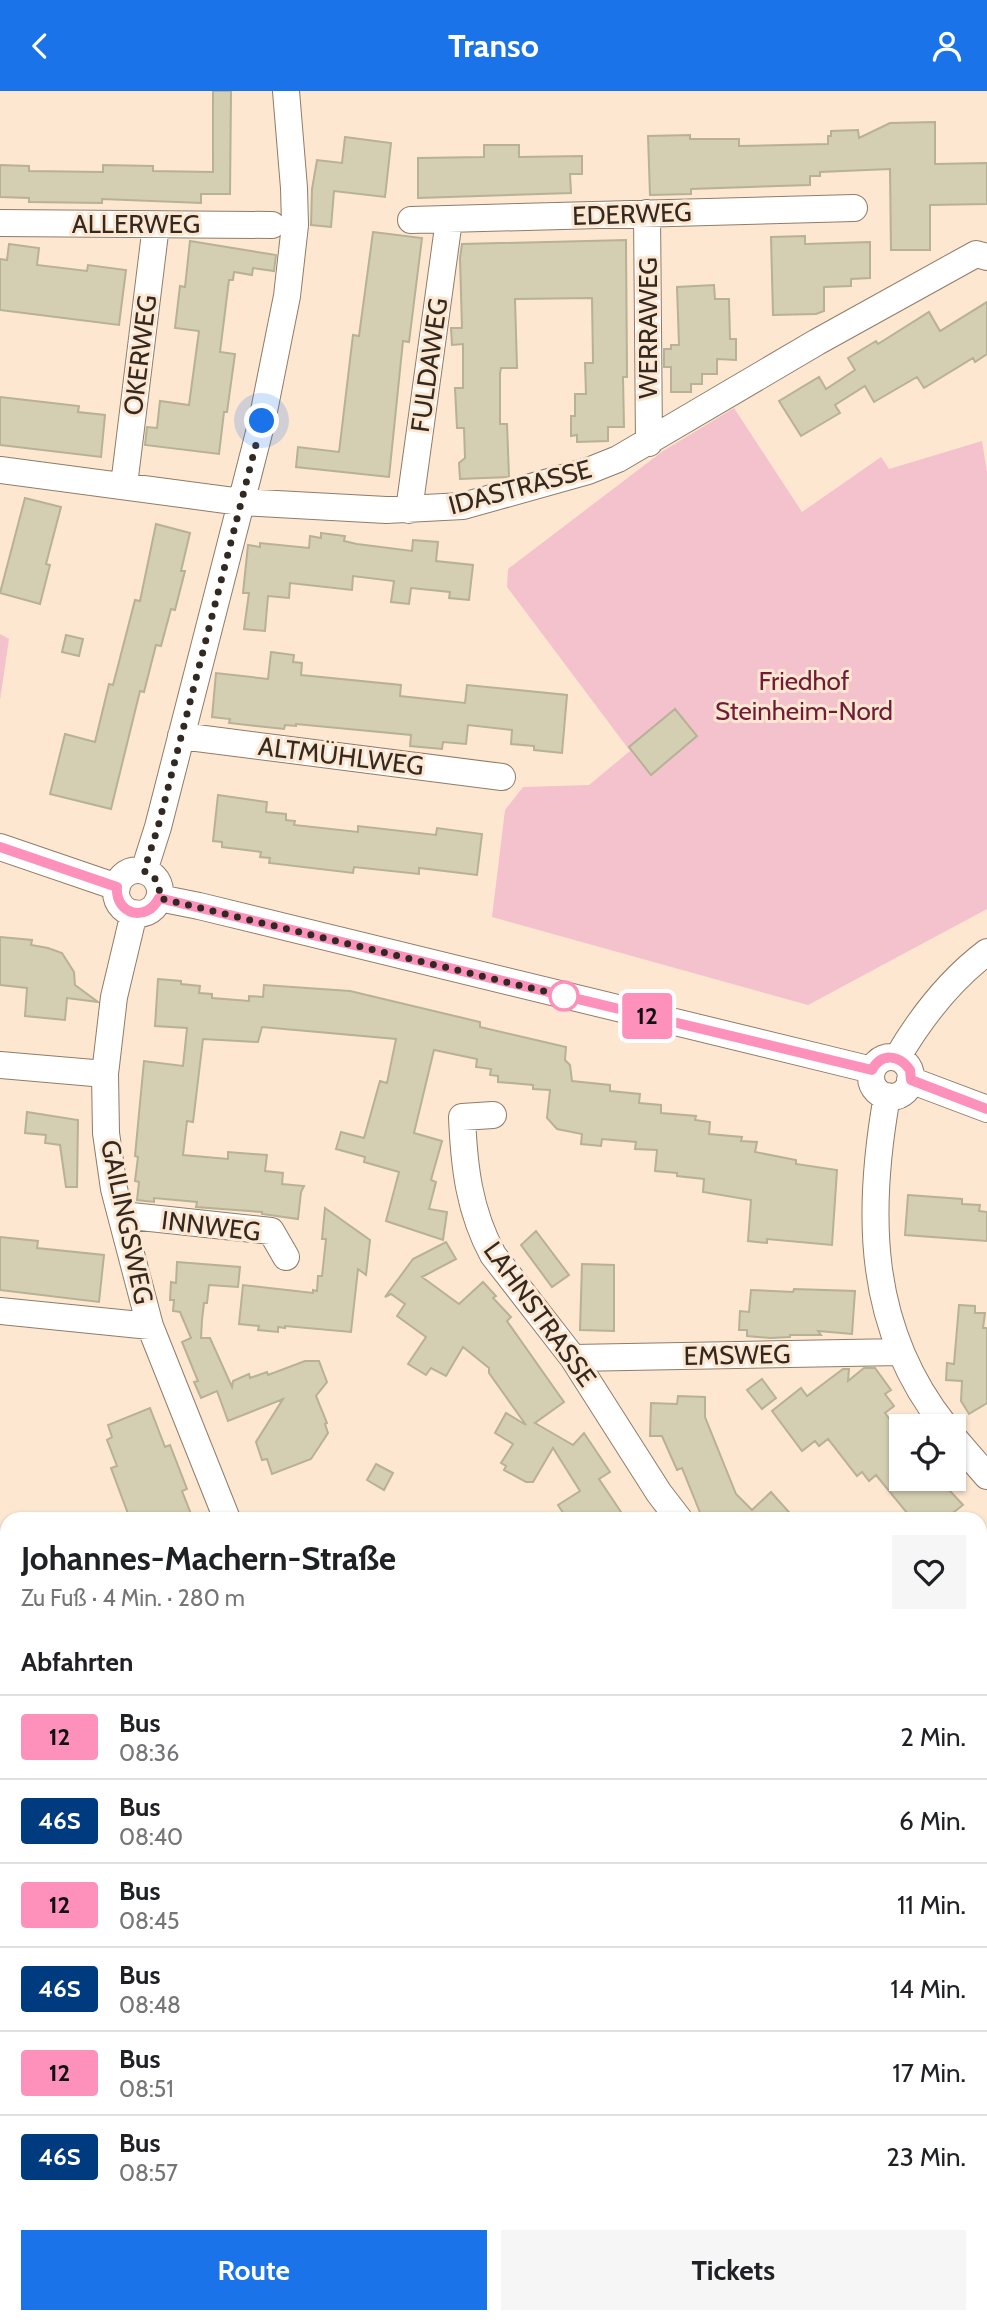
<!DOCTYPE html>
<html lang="de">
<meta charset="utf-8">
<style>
:root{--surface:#fff;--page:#f6f6f6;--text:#202124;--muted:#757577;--line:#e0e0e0;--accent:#1a73e8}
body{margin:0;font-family:Cabin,sans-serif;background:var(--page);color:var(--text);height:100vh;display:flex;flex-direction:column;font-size:26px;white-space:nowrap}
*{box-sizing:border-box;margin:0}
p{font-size:23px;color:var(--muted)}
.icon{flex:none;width:38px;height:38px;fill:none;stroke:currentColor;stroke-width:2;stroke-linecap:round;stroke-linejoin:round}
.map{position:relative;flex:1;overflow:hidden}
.side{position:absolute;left:0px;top:1421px;width:987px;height:812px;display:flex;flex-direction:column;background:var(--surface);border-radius:21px 21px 0 0;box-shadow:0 2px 5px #0004}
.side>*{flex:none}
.badge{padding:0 14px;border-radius:5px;font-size:24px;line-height:46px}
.fabs{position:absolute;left:889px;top:1323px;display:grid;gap:14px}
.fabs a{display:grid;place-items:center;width:77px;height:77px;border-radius:0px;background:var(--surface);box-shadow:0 2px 5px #0004;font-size:35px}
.you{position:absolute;width:35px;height:35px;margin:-18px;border:5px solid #fff;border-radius:50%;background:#1a73e8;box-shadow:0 0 0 10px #1a73e833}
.map>.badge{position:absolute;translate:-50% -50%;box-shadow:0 0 0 4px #fff}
h2{padding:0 21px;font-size:26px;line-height:63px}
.round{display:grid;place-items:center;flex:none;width:74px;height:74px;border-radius:0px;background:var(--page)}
.headline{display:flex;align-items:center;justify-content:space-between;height:119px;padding:0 21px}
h1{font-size:33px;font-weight:700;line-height:52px}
.cta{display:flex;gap:14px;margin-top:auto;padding:14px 21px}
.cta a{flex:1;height:80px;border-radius:0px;background:var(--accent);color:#fff;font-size:28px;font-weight:700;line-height:80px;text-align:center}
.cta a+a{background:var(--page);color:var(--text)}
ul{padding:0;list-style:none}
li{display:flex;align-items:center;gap:21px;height:84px;padding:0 21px;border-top:2px solid var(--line)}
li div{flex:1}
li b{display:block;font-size:26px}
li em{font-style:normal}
li .badge{min-width:77px;font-weight:700;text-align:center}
header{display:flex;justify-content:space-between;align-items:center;height:91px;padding:0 21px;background:var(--accent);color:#fff;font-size:32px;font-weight:700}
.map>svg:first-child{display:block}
</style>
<header><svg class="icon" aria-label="back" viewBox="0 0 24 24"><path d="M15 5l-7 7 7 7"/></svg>Transo<svg class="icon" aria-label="person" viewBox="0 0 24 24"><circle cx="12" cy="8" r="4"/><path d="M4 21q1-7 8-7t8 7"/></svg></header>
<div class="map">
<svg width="987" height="2233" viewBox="0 0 987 2233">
<rect width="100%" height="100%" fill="#fde7d1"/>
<path fill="#f4c2cc" d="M734,317L802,421L881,366L889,378L982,350L987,381V818L808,914L492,826L505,719L523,696L589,694L630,660L507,496L508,478L663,360Z
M0,543L9,548L0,609Z"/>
<path fill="#d4ceb2" stroke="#b7b196" stroke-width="2" d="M213,0H231L230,103H201V112L102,108V112L29,111V107L0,106V74L29,75V80L103,81V74L153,75V80L213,81Z
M935,31V73L987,72V113L930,114V159H891L890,78L820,81V85H810V94L691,98V103L650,104L648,45L690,44V48H739V55L828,53V45H831V40L858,39L859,47L890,32Z
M345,46L391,52L385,106L334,100L331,136L311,134L312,98L317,69L342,72Z
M484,54H519V66L582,65V83H570L571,102L418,107V67L484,66Z
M373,141L422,147L409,251L403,250L389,386L296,376L298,356L339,361L353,244L359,245Z
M805,145V153L870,151V187L851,188V195L824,196V220L816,223L773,224L771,146Z
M626,149L627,286H623L624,336H608V350L577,351V344L571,345V325H575V303H586L585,272H593L592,207L515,208L517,277H501L500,282V333H507L509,386L460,388L459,372L465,367L464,337H457L455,297H463V253L452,254L451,237H462L460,167L462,153Z
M190,150L276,164L274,180L253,177L252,184L234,181L233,189H229L220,261L235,263L227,321H224L219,363L145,354L147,336L157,337L160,310L189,314L199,240L175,237L180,195L185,196Z
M9,153L39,157L37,174L87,180L88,174L126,179L119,234L0,219V168L7,169Z
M714,194L715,208H729L730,248H736V269L717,268V283H702V293H691V301H671V276H664V258H671V254H679L677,196Z
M987,211V263L975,271L973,267L924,297L917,286L874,311L865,295L835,314L840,322L801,345L779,310L819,286L826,298L855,279L848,267L876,250L878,253L929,221L940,240Z
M0,306L79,315L78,321L105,324L101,366L0,354Z
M25,407L61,416L46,473L50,474L40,513L0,502Z
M156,433L190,442L181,480H185L175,519L171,518L161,555L156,554L144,601L140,600L111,718L50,703L65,643L95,651L109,593L113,594L135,509L140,510Z
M321,442L345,445L344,450L357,453L412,460L413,449L438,451L436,470L473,474L469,509L449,507L450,501L411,497L409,513L391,511L394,490L353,485L352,499L290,492L289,507L268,505L265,540L244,538L249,502H243L248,454L260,456V452L309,457L310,445L321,447Z
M66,544L83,548L79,565L62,561Z
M271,561L294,564L293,571L302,572L301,584L401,594L400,605L465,612L467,594L567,604L562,662L534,659V655L511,653L512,639L468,634L466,653L443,651L442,658L410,655L411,644L296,633V635L285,634L284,638L229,632L230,628L212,626L216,582L268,588Z
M675,618L697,645L651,684L629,656Z
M218,704L267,711L266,721L286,723V729L295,730L294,734L358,741V735L436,744L437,737L482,743L477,784L419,777V783L354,776L353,782L269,772L270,767L260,766L261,761L222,756V751L213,750Z
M0,846L32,849L31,854L48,857L62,862L74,881L75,894L98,911L67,907L65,929L25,925L27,897L0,894Z
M158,888L181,890V893L200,895L199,902L212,903V907L249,910V905L263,906L264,894L350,900L480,931V936L566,956L565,969L570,974L572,990L610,994V1000L640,1003L639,1012L661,1014V1022L696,1025L695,1029L710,1031L709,1043L742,1046L741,1050L757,1051L755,1061L796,1069V1073L837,1079L832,1154L767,1148V1152L748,1150L751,1109L703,1101L704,1088L677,1085V1082L655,1080L657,1059L635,1058L636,1051L602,1048L601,1055L581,1053L582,1043L557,1038L547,1027L550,999L533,998V994L498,991V985L490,984L491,978L476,976L477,968L434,959L414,1042L442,1050L431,1089L436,1091L429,1118L447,1121L443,1149L386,1130L399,1081L364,1071L365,1066L336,1058L341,1041L364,1047L380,990L387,992L396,948L262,936L258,951L203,948L193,1031L187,1030L183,1064L228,1068V1061L267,1064L265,1080L283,1082L282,1093L304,1095L301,1101L298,1128L262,1123V1121L196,1116L197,1111L154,1107V1111L137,1109L139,1091L135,1090L138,1066L135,1065L144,970L183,975L187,937L155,935Z
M27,1021L78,1029L77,1096H66L60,1054L45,1052L46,1044L25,1042Z
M908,1104L962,1108V1113L980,1114L979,1120L987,1121V1150L905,1144Z
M325,1117L370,1149L366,1184L358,1178L351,1241L285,1235V1237L278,1236V1241L258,1239L259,1235L239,1233L243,1194L313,1202V1199L317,1200L318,1185H322L326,1148H322Z
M536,1140L569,1184L552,1196L521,1154Z
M0,1146L38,1150L37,1157L104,1164L99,1211L0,1199Z
M446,1151L456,1168L422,1186L459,1213L483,1191L496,1205L493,1207L511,1226L507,1230L564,1311L535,1332L573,1354L584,1342L610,1381L599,1388L621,1421L611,1428H567L558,1414L580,1400L553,1357L533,1391H526L504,1379L506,1375L501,1372L513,1353L495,1342L506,1322L526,1334L489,1282V1277L463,1256L446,1285L431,1277L426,1284L408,1273L426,1246L397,1225L405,1213L391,1203L385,1206L413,1168Z
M177,1171L240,1176L238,1196L209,1194L207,1212H204L202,1229L201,1247H210L232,1296L233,1290L249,1283L250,1287L267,1281L268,1284L305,1270H319L327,1291L316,1305L327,1332L325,1333L328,1342L311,1368L272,1383L267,1368L262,1369L256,1351L283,1308L228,1330L217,1300L201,1307L194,1291L198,1290L182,1251L191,1247L180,1221L173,1220L174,1209H170L171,1191L176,1192Z
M582,1173L614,1174V1240L580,1239Z
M794,1198L855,1200L852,1243L818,1240L821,1244H790V1246L770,1247L747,1245V1239H739L740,1220L749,1221L751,1199L793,1201Z
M959,1214L975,1215V1222H985L983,1237H987V1312L969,1323L961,1310L962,1290L946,1289L947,1272L954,1273Z
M864,1277H875L891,1299L885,1303L894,1315L885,1322L901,1343V1388H939L963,1414L949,1425L946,1422L939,1428H912L876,1384L869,1390L862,1381L857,1385L828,1348L819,1355L815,1350L802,1360L772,1320L801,1297L807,1305L843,1278H849L848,1290Z
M762,1288L776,1307L762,1318L747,1299Z
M678,1305L705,1306V1326L736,1403L752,1419L771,1401L795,1428H705L701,1424L682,1377L677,1379L662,1345H650L651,1312L677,1313Z
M150,1317L165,1356L170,1354L187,1398L182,1400L193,1428H130L111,1377L117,1375L107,1349L112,1346L108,1334Z
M376,1373L393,1382L384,1399L367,1389Z"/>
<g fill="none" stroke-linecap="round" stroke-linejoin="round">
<defs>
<path id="minor" d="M647,122L649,352
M411,129L854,117
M0,132L272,134
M0,379L241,411L386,419L463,415L588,380L618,368L817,251L976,163L987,166
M124,394L156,134
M409,419L449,129
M181,645L502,686
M0,756L117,796
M116 801a22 22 0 1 1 44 0a22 22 0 1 1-44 0Z
M144,780L158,736L262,330L287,205L295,134L294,97L286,0
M159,807L199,815L872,979
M134,822L114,906L105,983L106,1042L114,1098L150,1235L227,1428
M871 986a20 20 0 1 1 40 0a20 20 0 1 1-40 0Z
M897,967C921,926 950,889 987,861
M0,974L105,983
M910,989L987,1018
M887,1005C866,1123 867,1237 945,1335
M493,1024L462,1026C464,1075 469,1120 493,1164L573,1267L659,1402L679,1428
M122,1124L271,1140L286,1166
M0,1220L150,1235
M573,1267L900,1261
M954,1347L987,1385
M985,1589L987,1587
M0,1621L7,1619
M980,1769L987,1778
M0,1892L7,1890
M0,2151L7,2157
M980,2152L987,2141
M85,2226L92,2233
M488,2226L492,2233
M928,2233L932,2226"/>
</defs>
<use href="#minor" stroke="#907c68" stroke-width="28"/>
<use href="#minor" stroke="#fff" stroke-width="26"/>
</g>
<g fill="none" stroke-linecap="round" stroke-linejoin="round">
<defs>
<path id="line" d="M0,756L117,796C115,824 147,832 159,807L872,979C881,962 899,963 910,979L911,989L987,1018"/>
</defs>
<use href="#line" stroke="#fff" stroke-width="16"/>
<use href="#line" stroke="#fd91bc" stroke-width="10"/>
<path stroke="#322a22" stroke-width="7" stroke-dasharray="0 12.6" d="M262,330L158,736L144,780C156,785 161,794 159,807L564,905"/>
</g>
<circle fill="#fff" stroke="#fd91bc" stroke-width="3.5" cx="564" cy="905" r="14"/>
<g text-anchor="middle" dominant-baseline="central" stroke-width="6" stroke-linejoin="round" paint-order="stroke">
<g font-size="26" fill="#322a22" stroke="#fde7d1">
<text transform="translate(632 123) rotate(-2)">EDERWEG</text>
<text x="136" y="133">ALLERWEG</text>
<text transform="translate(648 237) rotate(-90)">WERRAWEG</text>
<text transform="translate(140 264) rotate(-83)">OKERWEG</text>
<text transform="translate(429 274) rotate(-82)">FULDAWEG</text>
<text transform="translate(520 396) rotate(-15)">IDASTRASSE</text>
<text transform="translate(341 665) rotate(7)">ALTMÜHLWEG</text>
<text transform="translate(127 1131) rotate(78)">GAILINGSWEG</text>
<text transform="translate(211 1135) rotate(7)">INNWEG</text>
<text transform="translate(540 1223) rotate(54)">LAHNSTRASSE</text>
<text transform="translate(737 1264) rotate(-1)">EMSWEG</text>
</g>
<g font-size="26" fill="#701b38" stroke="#fde7d1">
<text x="804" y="590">Friedhof<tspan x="804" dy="30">Steinheim-Nord</tspan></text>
</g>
</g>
</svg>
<div class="fabs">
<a><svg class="icon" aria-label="locate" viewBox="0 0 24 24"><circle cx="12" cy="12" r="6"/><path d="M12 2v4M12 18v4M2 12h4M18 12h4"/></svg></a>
</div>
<div class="you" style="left:262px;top:330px"></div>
<b class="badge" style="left:647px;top:925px;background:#fd91bc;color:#111">12</b>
<section class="side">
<div class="headline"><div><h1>Johannes-Machern-Straße</h1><p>Zu Fuß · 4 Min. · 280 m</p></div><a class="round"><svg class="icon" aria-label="heart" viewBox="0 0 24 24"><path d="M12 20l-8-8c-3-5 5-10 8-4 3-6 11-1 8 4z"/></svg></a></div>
<h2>Abfahrten</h2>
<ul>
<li><span class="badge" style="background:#fd91bc;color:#111">12</span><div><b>Bus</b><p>08:36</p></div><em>2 Min.</em></li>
<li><span class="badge" style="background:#003b80;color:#fff">46S</span><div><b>Bus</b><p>08:40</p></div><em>6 Min.</em></li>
<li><span class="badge" style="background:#fd91bc;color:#111">12</span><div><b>Bus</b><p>08:45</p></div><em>11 Min.</em></li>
<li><span class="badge" style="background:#003b80;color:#fff">46S</span><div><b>Bus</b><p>08:48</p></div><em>14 Min.</em></li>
<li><span class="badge" style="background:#fd91bc;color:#111">12</span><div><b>Bus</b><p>08:51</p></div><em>17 Min.</em></li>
<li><span class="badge" style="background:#003b80;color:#fff">46S</span><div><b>Bus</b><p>08:57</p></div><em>23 Min.</em></li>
</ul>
<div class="cta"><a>Route</a><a>Tickets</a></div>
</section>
</div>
